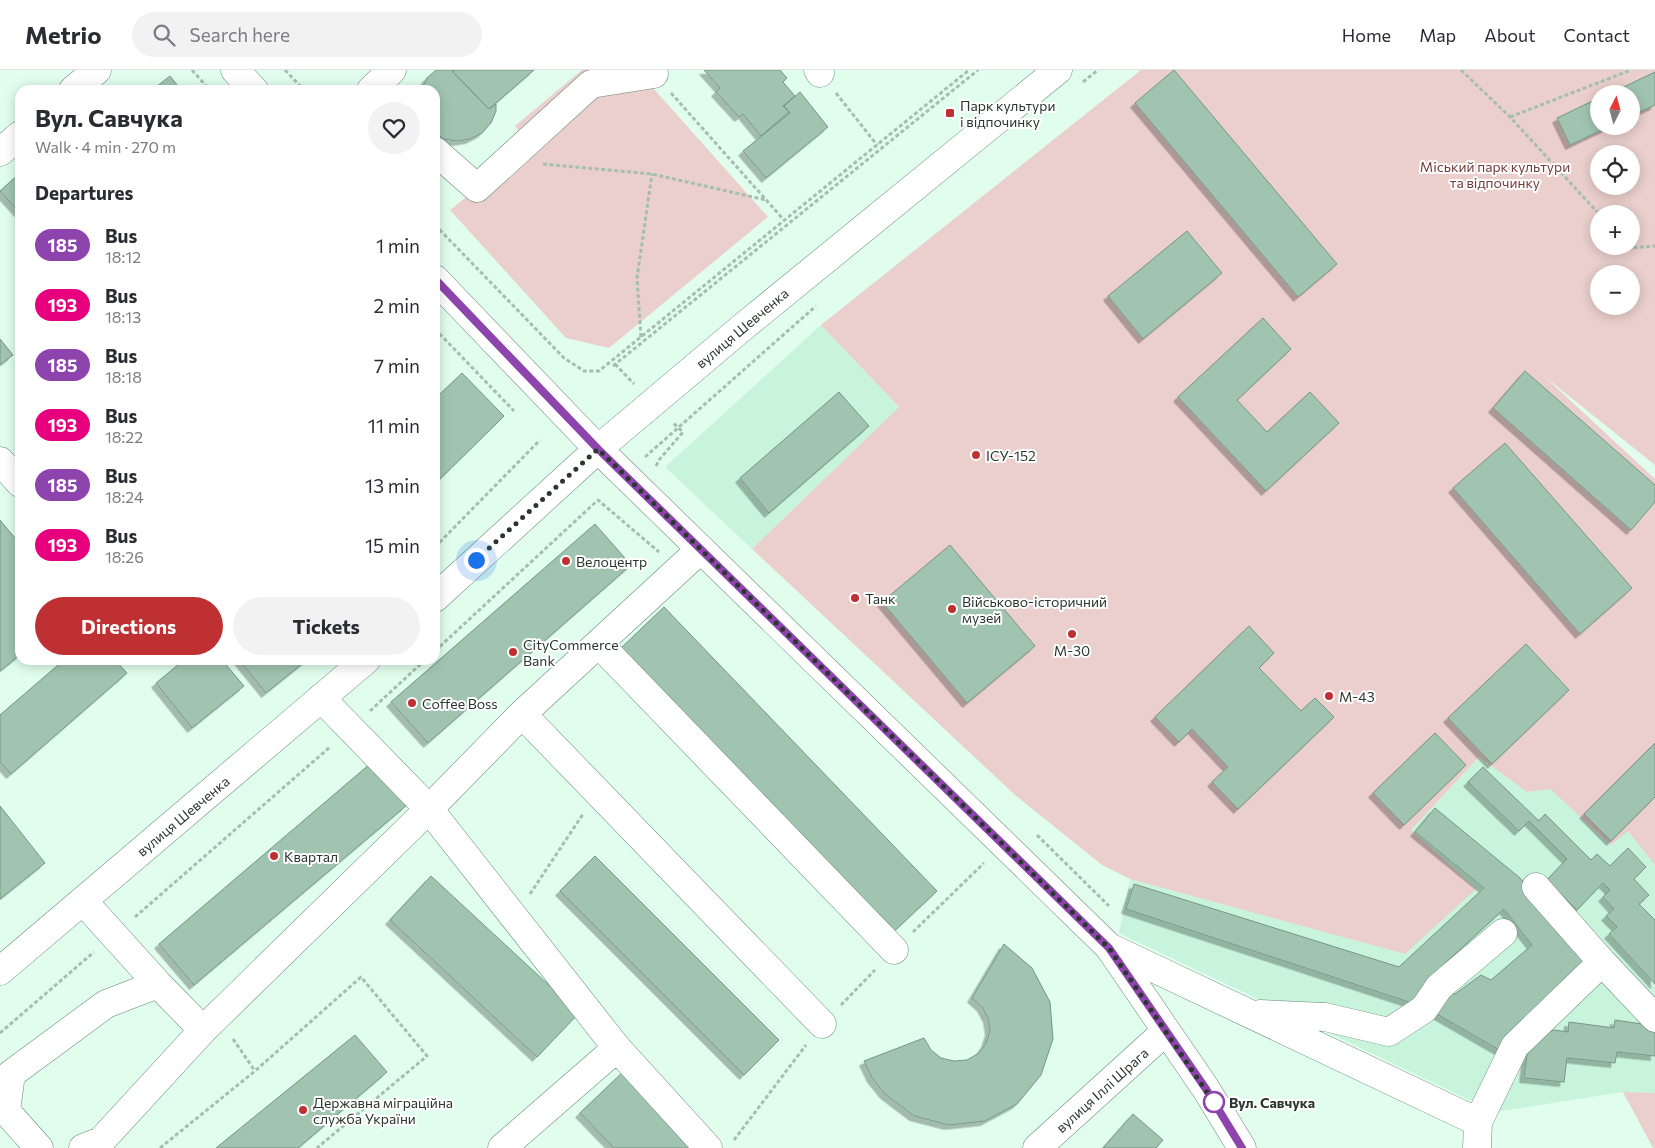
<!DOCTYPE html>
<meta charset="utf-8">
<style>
:root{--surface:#fff;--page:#f2f2f3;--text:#2b2b33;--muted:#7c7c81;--line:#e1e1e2;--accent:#bf3033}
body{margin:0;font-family:Commissioner,sans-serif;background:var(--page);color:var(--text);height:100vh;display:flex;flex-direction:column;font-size:19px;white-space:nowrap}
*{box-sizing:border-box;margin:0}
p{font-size:16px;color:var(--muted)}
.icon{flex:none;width:28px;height:28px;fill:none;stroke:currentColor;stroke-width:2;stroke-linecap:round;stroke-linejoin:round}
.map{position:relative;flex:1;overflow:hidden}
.side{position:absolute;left:15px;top:15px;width:425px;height:580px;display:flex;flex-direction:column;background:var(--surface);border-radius:15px;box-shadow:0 2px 12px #0003}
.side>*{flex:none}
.badge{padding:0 10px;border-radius:16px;font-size:18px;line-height:32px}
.needle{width:32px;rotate:6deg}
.tools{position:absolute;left:1590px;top:15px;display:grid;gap:10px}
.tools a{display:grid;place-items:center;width:50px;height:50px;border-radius:50%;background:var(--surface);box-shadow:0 2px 12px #0003;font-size:25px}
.you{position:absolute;width:25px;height:25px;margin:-12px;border:4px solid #fff;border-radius:50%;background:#1a73e8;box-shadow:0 0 0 8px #1a73e833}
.map>.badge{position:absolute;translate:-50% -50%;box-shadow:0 0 0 2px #fff}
h2{padding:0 20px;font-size:19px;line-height:45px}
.round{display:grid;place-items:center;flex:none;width:52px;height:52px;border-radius:26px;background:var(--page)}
.head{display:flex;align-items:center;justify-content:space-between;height:85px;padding:0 20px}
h1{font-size:24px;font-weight:700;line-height:38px}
.primary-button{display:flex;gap:10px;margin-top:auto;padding:10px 20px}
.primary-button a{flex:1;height:58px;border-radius:30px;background:var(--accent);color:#fff;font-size:20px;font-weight:700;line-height:58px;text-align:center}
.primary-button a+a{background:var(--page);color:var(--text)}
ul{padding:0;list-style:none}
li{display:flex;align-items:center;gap:15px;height:60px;padding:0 20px}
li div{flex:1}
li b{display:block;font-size:19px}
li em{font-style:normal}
li .badge{min-width:55px;font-weight:700;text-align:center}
header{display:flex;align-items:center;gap:30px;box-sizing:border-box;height:70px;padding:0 25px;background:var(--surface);border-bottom:1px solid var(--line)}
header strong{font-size:24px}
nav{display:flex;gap:28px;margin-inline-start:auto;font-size:18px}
.search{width:350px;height:45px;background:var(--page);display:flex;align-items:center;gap:12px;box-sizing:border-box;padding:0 18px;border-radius:28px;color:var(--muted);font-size:19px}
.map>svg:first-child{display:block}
</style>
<header>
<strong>Metrio</strong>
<div class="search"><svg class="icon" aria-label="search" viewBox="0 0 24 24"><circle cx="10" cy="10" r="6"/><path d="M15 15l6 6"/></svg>Search here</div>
<nav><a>Home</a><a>Map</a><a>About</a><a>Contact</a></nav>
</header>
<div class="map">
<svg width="1655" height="1078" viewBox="0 0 1655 1078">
<defs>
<filter id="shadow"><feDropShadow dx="-4.5" dy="4.5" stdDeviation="0" flood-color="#0004"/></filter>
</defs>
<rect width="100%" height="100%" fill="#e0fded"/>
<path fill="#c8f4dc" d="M821,255L899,337L752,479L665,397Z
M1479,687L1527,722L1550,719L1610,774L1628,761L1655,795V1023L1623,1022L1495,1042L1119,863L1130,809L1405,884L1411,760Z"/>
<path fill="#eacfcc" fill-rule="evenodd" d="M582,0H637L768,147L609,278L566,268L450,140L530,76L515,56Z
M1141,0H1655V395L1544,306L1655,409V795L1628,761L1611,775L1550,719L1527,722L1479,687L1411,760L1476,819L1405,884L1130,809L1102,795L1015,725L752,479L899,337L821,255ZM1599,24H1631V56H1599ZM1599,84H1631V116H1599ZM1599,144H1631V176H1599ZM1599,204H1631V236H1599Z
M1623,1022L1655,1023V1078H1653Z"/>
<path fill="#a1c4b1" stroke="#769785" filter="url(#shadow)" d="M436,0H454L453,2L489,39L496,34V41L491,53L482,63L470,69L457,71L444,69L435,63V20H421L427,8Z
M454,0H534L489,39L453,2Z
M704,0H780L787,8L783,12L795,26L783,36L789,42L761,66L743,44L739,47L716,22L720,18Z
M1174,0L1337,194L1298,227L1135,33Z
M1655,2V35L1631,46V24H1609Z
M170,6L181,20H152Z
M800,22L828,57L766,108L743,81L790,43L784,36Z
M1599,28V56H1610L1570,75L1557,48Z
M20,103V143L0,121Z
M1187,161L1222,203L1143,269L1108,226Z
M1263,248L1291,279L1237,330L1267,362L1310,322L1339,353L1266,421L1178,327Z
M0,269L13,285L0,295Z
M1525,301L1655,415V432L1631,460L1493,338Z
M462,303L504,346L435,414V329Z
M839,322L869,356L769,443L740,408Z
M1505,373L1632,518L1580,564L1453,418Z
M0,450L20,474V585L0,601Z
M595,454L631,495L428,673L391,632Z
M950,475L1035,576L967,633L882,532Z
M664,537L937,821L890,865L618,581Z
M1249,556L1274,583L1259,598L1301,641L1315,628L1334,647L1238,739L1212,712L1228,697L1192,659L1179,672L1155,647Z
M1526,574L1569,620L1492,694L1448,648Z
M64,590H115L127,603L11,704L0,692V645Z
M184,590H222L244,616L192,658L156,613Z
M239,590H307L266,623Z
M1435,663L1466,695L1404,755L1373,723Z
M1655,673V727L1611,771L1584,744Z
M371,693L407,735L194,915L159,874Z
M1483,697L1539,751L1545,744L1591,790L1597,784L1610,796L1628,778L1646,797L1634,809L1649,825L1639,834L1655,850V914L1609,864L1617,857L1606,846L1614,839L1603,827L1610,820L1603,813L1577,840L1547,810L1567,789L1529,751L1519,761L1468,712Z
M0,736L45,793L0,829Z
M1435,738L1520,808L1585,894L1564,909L1568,916L1501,981L1435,943L1447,922L1455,924L1481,905L1491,910L1532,875L1504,839L1429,908L1418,935L1126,839L1134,814L1399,897L1484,818L1415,762Z
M595,786L779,970L744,1005L560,821Z
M431,806L579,943L537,987L390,850Z
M1004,874L1032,898L1050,932L1053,969L1041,1005L1017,1034L985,1051L949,1055L914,1046L885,1024L872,1008L864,991L924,968L931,980L941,988L954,991L967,990L979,983L986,973L990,961L988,948L982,937L972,928Z
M1615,950L1655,956V986L1617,982L1615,993L1567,988L1564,1012L1524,1008L1529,968L1555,960L1568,962L1569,952L1614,958Z
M355,965L387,1002L298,1078H216Z
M624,1001L697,1078H614L580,1043Z
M1133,1044L1163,1070L1156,1078H1103Z"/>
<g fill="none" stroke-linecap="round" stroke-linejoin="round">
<defs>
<path id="minor" d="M818,0L820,3
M73,20L97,0
M371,20L392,0
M435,81L477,118L591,14L654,4
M0,82L20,65
M598,379L1109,877L1206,1019L1242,1078
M0,391L20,413
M599,574L894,880
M321,628L429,739L522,644L701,479
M522,644L822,954
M1111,878L1478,1052L1477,1078
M1602,892L1655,948
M158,914L203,960
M1260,944L1325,947L1389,962L1424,939L1439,917L1503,863
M1478,1052L1515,976L1602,892L1536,817
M39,1078L6,1041L11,1004L106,934L158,914L83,831
M83,1078L101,1071L203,960L429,739L617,978L708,1078
M502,1078L617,978
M1037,1078L1166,961"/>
<path id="major" d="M235,0L254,20
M435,209L598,379
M435,528L598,379L744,256L1058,0
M0,901L366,590"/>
</defs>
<use href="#minor" stroke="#688977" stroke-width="29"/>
<use href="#major" stroke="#688977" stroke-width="29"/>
<path stroke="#a6beb0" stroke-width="3" stroke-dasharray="4 2.5" stroke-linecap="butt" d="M192,0L210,20
M285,0L304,20
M1461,0L1510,47L1599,144
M1083,12L1098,0
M671,23L784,150
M836,23L877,75
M1510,47L1631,0
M543,94L652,104L766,130
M435,155L564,288L584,301H599L969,0
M1628,176L1629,178L1655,176
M435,259L514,341
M641,267L637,208L652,104
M615,294L634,314
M613,296L978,0
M645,387L816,236
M656,396L659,390L683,362L672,352
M435,477L540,370
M435,581L598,430L659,482
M370,641L425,590
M1037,765L1109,836
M530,824L583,744
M135,847L330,677
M913,862L984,793
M841,935L875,900
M0,963L94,882
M233,969L255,1001
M734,1070L806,975
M160,1078L255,1001L361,907L427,986L317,1078"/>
<use href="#minor" stroke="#fff" stroke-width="28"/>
<use href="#major" stroke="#fff" stroke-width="28"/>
</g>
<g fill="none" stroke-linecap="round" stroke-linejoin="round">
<defs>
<path id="line" d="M435,209L598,379L1109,878L1206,1019L1242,1078"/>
</defs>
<use href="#line" stroke="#fff" stroke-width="11"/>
<use href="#line" stroke="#8e44ad" stroke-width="8"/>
<path stroke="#29372f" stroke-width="5" stroke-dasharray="0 9" d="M476,490L598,379L1109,878L1215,1034L1214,1032"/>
</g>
<g fill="#bf3033" stroke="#fff" stroke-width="2">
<rect x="945" y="38" width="10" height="10" rx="2.5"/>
<circle cx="976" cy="385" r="5"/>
<circle cx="566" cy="491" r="5"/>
<circle cx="855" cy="528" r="5"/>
<circle cx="952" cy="539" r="5"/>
<circle cx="1072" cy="564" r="5"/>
<circle cx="513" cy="582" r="5"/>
<circle cx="1329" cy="626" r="5"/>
<circle cx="412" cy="633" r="5"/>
<circle cx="274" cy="786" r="5"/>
<circle cx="303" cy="1040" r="5"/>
</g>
<circle fill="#fff" stroke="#8e44ad" stroke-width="2.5" cx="1214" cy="1032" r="10"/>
<g text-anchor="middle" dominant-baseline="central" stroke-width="4" stroke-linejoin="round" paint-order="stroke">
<g font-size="14" fill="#29372f" stroke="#fff" text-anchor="start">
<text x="960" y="35">Парк культури<tspan x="960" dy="16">і відпочинку</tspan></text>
<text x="986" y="385">ІСУ-152</text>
<text x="576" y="491">Велоцентр</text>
<text x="865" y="528">Танк</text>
<text x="962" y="531">Військово-історичний<tspan x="962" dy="16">музей</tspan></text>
<text x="523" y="574">CityCommerce<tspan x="523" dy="16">Bank</tspan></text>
<text x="1072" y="580" text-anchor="middle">М-30</text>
<text x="1339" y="626">М-43</text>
<text x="422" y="633">Coffee Boss</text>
<text x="284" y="786">Квартал</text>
<text x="313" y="1032">Державна міграційна<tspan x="313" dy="16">служба України</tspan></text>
</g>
<g font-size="14" fill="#753d3a" stroke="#fff">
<text x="1495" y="96">Міський парк культури<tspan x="1495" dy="16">та відпочинку</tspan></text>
</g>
<g font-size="14" fill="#29372f" stroke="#fff">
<text transform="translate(742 258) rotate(-40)">вулиця Шевченка</text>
<text transform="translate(183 746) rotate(-40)">вулиця Шевченка</text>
<text transform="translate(1102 1020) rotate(-42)">вулиця Іллі Шрага</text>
</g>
<g font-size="14" font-weight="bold" fill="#29372f" stroke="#fff" text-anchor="start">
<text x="1229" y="1032">Вул. Савчука</text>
</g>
</g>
</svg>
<div class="tools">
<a><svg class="needle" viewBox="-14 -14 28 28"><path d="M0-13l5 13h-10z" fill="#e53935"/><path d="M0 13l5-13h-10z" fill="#7c7c81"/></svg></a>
<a><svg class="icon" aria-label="locate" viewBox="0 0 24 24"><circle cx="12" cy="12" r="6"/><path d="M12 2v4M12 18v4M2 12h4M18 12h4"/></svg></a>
<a>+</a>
<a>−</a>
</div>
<div class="you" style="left:476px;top:490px"></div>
<section class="side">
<div class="head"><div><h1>Вул. Савчука</h1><p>Walk · 4 min · 270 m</p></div><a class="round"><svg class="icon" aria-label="heart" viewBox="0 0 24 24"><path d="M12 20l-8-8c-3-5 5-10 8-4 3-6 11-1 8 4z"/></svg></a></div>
<h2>Departures</h2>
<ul>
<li><span class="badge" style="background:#8e44ad;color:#fff">185</span><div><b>Bus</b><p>18:12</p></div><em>1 min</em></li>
<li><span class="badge" style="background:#e6007e;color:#fff">193</span><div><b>Bus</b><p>18:13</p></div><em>2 min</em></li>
<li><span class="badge" style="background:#8e44ad;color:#fff">185</span><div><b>Bus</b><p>18:18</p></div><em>7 min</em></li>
<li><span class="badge" style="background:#e6007e;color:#fff">193</span><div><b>Bus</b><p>18:22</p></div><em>11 min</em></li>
<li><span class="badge" style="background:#8e44ad;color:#fff">185</span><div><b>Bus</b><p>18:24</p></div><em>13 min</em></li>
<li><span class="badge" style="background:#e6007e;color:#fff">193</span><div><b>Bus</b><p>18:26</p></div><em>15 min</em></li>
</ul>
<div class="primary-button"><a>Directions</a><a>Tickets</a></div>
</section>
</div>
